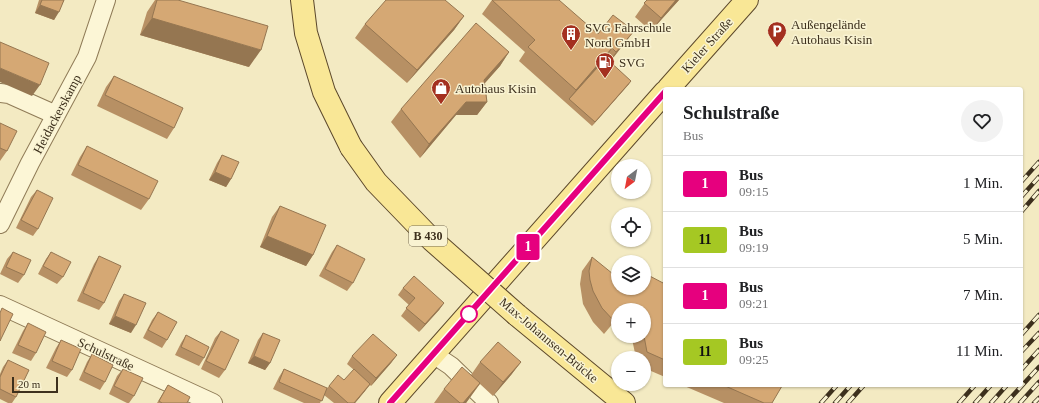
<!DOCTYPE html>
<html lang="de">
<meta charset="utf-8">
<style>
:root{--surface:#fff;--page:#f2f2f2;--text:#202124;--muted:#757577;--line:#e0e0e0}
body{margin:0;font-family:Georgia,serif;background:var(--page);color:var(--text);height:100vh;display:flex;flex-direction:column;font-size:15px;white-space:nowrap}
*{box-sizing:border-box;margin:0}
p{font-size:13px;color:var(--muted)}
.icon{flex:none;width:22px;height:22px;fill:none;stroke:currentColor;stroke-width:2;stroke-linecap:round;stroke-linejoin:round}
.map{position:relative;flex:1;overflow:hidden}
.panel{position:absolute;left:663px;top:87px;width:360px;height:300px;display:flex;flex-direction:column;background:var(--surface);border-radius:4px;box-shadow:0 1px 3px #0004}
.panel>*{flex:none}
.badge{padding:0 8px;border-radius:3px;font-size:14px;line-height:26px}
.needle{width:26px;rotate:212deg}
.controls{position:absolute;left:611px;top:159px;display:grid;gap:8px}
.controls a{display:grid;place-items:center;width:40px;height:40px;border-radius:50%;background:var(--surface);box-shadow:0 1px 3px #0004;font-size:20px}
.scale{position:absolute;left:12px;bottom:10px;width:46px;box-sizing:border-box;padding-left:4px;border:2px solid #3d301d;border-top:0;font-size:11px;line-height:14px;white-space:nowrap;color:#3d301d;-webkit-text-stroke:3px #f9f3d2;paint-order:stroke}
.map>.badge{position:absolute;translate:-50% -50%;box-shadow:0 0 0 2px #fff}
.round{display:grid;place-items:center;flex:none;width:42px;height:42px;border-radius:21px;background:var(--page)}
.head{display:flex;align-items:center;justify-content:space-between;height:68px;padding:0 20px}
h1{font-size:19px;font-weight:600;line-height:30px}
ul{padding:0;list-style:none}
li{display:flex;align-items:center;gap:12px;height:56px;padding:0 20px;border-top:1px solid var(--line)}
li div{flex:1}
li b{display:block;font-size:15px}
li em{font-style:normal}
li .badge{min-width:44px;font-weight:700;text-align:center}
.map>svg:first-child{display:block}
</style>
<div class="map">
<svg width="1039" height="403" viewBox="0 0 1039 403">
<rect width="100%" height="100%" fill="#f3eac2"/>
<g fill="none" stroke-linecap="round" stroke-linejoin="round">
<defs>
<path id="minor" d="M0,93L9,94L56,115
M0,224L30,163L87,57L106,0
M0,305L213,403
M433,354L451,366L489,403"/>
<path id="major" d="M302,0L306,33L324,92L351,147
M668,89L747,0
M517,315L624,403
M390,403L665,92"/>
</defs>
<use href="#minor" stroke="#8f7b57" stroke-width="20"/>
<use href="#major" stroke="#5c482b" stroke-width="24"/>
<use href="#minor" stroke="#fcf6d6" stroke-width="18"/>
<use href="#major" stroke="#f9e796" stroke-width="22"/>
<defs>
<path id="rail" d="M1021,182L1039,162
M1021,197L1039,177
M1021,212L1039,191
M1021,335L1039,315
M1021,352L1039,333
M1021,370L1039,350
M821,403L837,385
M835,403L851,385
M848,403L864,385
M959,403L975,385
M975,403L991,385
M991,403L1007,385
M1006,403L1039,367
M1020,403L1039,382
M1034,403L1039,398"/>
</defs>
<use href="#rail" stroke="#3d301d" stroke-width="4.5"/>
<use href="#rail" stroke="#f9f3d2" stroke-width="3" stroke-dasharray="9" stroke-linecap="butt"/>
<defs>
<path id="major-bridge" d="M351,147L376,182L432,240L517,315"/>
</defs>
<use href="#major-bridge" stroke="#5c482b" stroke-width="24" stroke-linecap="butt"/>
<use href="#major-bridge" stroke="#f9e796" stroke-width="22"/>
</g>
<path fill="#b79064" d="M39,0H64L54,20L35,13Z
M155,0H178L249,67L140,35L147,12Z
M492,0L598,34L634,31L624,44L610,62L629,84L592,126L519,61L525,52L482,14Z
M647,0H679L651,31L635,17Z
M464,16L454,30L407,83L355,38L365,24Z
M509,52L500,66L485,83L487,102L477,115H456L420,158L391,122L401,109Z
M114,76L174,128L167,139L97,106L106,87Z
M0,123L7,151L0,161Z
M87,146L149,199L141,210L71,175L80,157Z
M222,155L231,179L226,187L209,180L217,163Z
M37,190L38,229L33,236L16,228L31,197Z
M280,206L313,255L306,266L260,247L272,217Z
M337,245L353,283L347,291L319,276L332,252Z
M13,252L24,275L18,283L0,274L7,259Z
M51,252L63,277L57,284L38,274L46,259Z
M99,256L104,303L99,310L77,301L94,264Z
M592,257L618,288H644L665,284V377L644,368V358H636L632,339L621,337V336H644V310H618V324L614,322L604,334L593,322L583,304L580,284L582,271Z
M403,288L444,303L439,310L419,332L401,316L409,305L398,295Z
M124,294L131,333L109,324L119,301Z
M158,312L167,340L162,348L143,338L152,320Z
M28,323L36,353L31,361L12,353L23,331Z
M221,331L225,370L219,378L201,369L215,338Z
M263,333L270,363L265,370L248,363L258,340Z
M186,335L204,358L199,366L175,355L181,343Z
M61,340L72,370L67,377L46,368L56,348Z
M92,354L105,382L100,390L79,380L87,362Z
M397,355L391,363L371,386L370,385L355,403H334L324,395L320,403H304L273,389L279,377L284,369L327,388L329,386L344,380L354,370L347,364L352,356Z
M8,360L16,397L12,403H8L0,399V374L3,367Z
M480,362H521L511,375L493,396L480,384L466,403H434L444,389L471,375Z
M123,369L134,396L129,403H127L109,394L117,376Z
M168,385L187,403H157L163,393Z
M682,385H780L772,403H724Z"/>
<path fill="#957651" d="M676,0H679L651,31L661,18Z
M40,5L59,12L54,20L35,13Z
M464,16L454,30L407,83L417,70Z
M152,18L261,50L249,67L140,35Z
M634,31L624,44L607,65L616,52Z
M612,48L603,62L569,99L576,90Z
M509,52L500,66L475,94L484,80Z
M0,68L40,85L32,96L0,82Z
M631,81L629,84L592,126L595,122Z
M466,102H487L477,115H456L420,158L429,144Z
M215,172L231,179L226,187L209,180Z
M267,236L313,255L306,266L260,247Z
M444,303L439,310L419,332L425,324Z
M115,316L136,325L131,333L109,324Z
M621,336H634L632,339L621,337Z
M397,355L391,363L371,386L376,378Z
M254,356L270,363L265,370L248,363Z
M521,362L511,375L493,396L503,382Z
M480,383L466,403H463Z
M370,384L365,391L355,403H354Z"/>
<path fill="#d5a874" stroke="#957651" d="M42,0H64L59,12L40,5Z
M157,0H178L268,26L261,50L152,18Z
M386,0H445L464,16L417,70L365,24Z
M492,0H559L598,34L613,15L634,31L616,52L612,48L576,90L528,47L535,40Z
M647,0H676L661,18L644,3Z
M476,23L509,52L484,80L487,102H466L429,144L401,109Z
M0,42L49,63L40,85L0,68Z
M606,58L631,81L595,122L569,99Z
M114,76L183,108L174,128L105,95Z
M0,123L17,131L7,151L0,148Z
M87,146L158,181L149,199L78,165Z
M222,155L239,162L231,179L215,172Z
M37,190L53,198L38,229L21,220Z
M280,206L326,225L313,255L267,236Z
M337,245L365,259L353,283L325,269Z
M13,252L31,260L24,275L6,267Z
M51,252L71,262L63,277L43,266Z
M99,256L121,266L104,303L83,293Z
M592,257L618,278V288H631L632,289L633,288H644V273L665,284V360L647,352L644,336V310H626L624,308L623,310H618V316L614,321L602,308L593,291L590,280L589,271Z
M414,276L444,303L425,324L406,308L415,298L403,288Z
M124,294L146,303L136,325L115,316Z
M2,308L13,314L0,341V313Z
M158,312L177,322L167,340L148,330Z
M28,323L46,332L36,353L18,345Z
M221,331L239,340L225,370L206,361Z
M263,333L280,340L270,363L254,356Z
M373,334L397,355L376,378L352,356Z
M186,335L209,347L204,358L181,347Z
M61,340L81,349L72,370L52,361Z
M498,342L521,362L503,382L480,362Z
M92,354L113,365L105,382L84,372Z
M8,360L29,370L16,397L0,389V377Z
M462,367L480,383L463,403H460L444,389Z
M123,369L143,378L134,396L114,386Z
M284,369L327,388L322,401L279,382Z
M354,369L370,384L354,403H348L329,386L338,375L344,380Z
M168,385L190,397L187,403H162L159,401Z
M723,385H780L782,386L772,403H764Z"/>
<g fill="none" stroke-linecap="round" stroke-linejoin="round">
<defs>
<path id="line" d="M390,403L665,92"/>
</defs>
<use href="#line" stroke="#fff" stroke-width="9"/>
<use href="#line" stroke="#e6007e" stroke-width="6"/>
</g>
<defs>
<symbol id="parking-pin" viewBox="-11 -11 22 30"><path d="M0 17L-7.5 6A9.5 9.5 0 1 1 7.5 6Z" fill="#a43020" stroke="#f9f3d2"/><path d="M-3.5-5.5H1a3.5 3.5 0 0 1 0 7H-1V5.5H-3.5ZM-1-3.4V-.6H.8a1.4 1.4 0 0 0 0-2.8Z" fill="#fff"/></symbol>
<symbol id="building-pin" viewBox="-11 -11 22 30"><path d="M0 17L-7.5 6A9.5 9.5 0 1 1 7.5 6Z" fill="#a43020" stroke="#f9f3d2"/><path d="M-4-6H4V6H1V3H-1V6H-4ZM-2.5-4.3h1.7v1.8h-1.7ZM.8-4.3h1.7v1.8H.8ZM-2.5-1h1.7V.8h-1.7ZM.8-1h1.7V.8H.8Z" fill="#fff"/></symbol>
<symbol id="fuel-pin" viewBox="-11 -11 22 30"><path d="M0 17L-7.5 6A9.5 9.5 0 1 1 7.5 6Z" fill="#a43020" stroke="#f9f3d2"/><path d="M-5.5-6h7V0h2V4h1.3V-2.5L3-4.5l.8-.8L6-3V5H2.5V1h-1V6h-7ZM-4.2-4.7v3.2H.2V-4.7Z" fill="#fff"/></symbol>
<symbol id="shop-pin" viewBox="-11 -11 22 30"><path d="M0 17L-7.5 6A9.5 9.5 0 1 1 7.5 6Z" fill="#a43020" stroke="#f9f3d2"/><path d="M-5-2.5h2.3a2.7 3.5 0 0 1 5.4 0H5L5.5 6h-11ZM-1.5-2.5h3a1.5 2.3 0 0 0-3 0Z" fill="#fff"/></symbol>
</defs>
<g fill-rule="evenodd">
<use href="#parking-pin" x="766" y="20" width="22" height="30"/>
<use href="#building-pin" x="560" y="23" width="22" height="30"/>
<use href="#fuel-pin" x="594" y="51" width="22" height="30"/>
<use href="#shop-pin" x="430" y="77" width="22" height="30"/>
</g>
<circle fill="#fff" stroke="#e6007e" stroke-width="2" cx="469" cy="314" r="8"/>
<g text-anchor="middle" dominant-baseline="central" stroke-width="3" stroke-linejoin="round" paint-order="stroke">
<rect fill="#f9f3d2" stroke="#756a53" stroke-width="1" x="409" y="226" width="38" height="20" rx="3"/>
<g font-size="12" font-weight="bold" fill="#3d301d">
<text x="428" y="236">B 430</text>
</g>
<g font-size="13" fill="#3d301d" stroke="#f9f3d2" text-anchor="start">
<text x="791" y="24">Außengelände<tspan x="791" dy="15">Autohaus Kisin</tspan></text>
<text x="585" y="27">SVG Fahrschule<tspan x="585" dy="15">Nord GmbH</tspan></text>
<text x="619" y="62">SVG</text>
<text x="455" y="88">Autohaus Kisin</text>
</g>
<g font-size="13" fill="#3d301d" stroke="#f9f3d2">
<text transform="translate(707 45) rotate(-48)">Kieler Straße</text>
<text transform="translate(57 114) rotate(-62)">Heidackerskamp</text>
<text transform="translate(549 340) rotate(40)">Max-Johannsen-Brücke</text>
<text transform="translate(106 354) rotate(25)">Schulstraße</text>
</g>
</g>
</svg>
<div class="controls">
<a><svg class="needle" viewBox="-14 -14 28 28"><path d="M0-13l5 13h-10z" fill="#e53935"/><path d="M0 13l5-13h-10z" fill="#757577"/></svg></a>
<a><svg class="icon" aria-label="locate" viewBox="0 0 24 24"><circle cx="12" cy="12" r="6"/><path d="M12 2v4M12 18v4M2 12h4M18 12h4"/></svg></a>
<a><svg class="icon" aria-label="layers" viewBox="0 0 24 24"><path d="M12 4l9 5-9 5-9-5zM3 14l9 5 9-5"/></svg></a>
<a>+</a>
<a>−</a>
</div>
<div class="scale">20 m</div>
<b class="badge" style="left:528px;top:247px;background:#e6007e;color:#fff">1</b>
<section class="panel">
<div class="head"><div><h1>Schulstraße</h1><p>Bus</p></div><a class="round"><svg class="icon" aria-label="heart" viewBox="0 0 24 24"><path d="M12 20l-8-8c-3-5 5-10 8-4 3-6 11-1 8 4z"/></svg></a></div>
<ul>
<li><span class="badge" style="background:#e6007e;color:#fff">1</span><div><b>Bus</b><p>09:15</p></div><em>1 Min.</em></li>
<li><span class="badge" style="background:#a5c823;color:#111">11</span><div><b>Bus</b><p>09:19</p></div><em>5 Min.</em></li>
<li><span class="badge" style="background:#e6007e;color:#fff">1</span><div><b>Bus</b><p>09:21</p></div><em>7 Min.</em></li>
<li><span class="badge" style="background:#a5c823;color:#111">11</span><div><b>Bus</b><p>09:25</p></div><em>11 Min.</em></li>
</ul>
</section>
</div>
